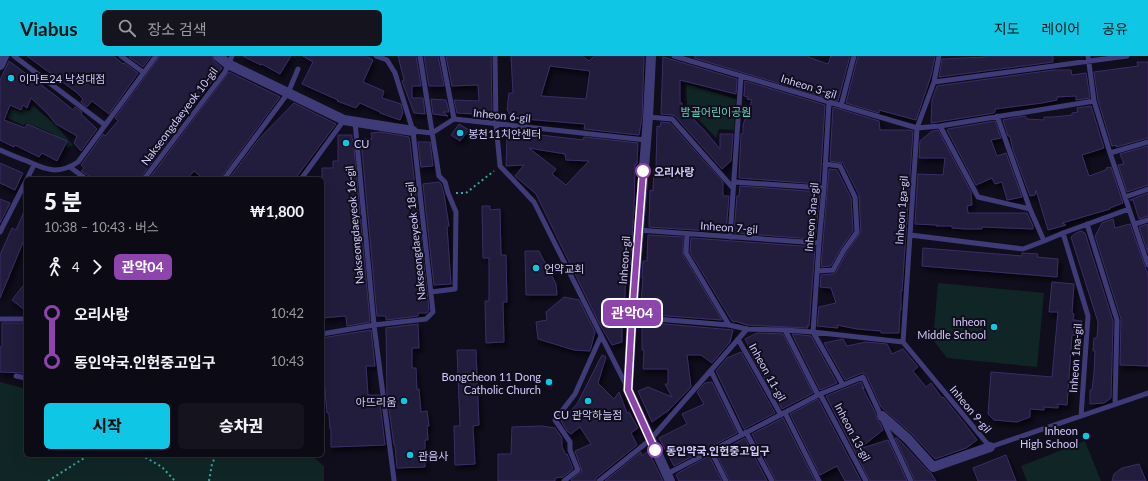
<!DOCTYPE html>
<html lang="ko">
<meta charset="utf-8">
<style>
:root{--surface:#0c0a15;--page:#15131e;--text:#f1f3f6;--muted:#9a9aa0;--line:#2c2b34;--accent:#0fc7e4}
body{margin:0;font-family:Lato,"Noto Sans KR",sans-serif;background:var(--page);color:var(--text);height:100vh;display:flex;flex-direction:column;font-size:15px;white-space:nowrap}
*{box-sizing:border-box;margin:0}
p{font-size:13px;color:var(--muted)}
.icon{flex:none;width:22px;height:22px;fill:none;stroke:currentColor;stroke-width:2;stroke-linecap:round;stroke-linejoin:round}
.map{position:relative;flex:1;overflow:hidden}
.sheet{position:absolute;left:24px;top:121px;width:300px;height:280px;display:flex;flex-direction:column;background:var(--surface);border-radius:6px;box-shadow:0 4px 16px #0002,0 0 0 1px var(--line)}
.sheet>*{flex:none}
.badge{padding:0 8px;border-radius:6px;font-size:14px;line-height:26px}
.map>.badge{position:absolute;translate:-50% -50%;box-shadow:0 0 0 2px #fff}
.legs{display:flex;align-items:center;gap:6px;height:44px;padding:0 20px;font-size:13px}
.legs p{margin-inline-start:auto}
.head{display:flex;align-items:center;justify-content:space-between;height:68px;padding:0 20px}
h1{font-size:22px;font-weight:800;line-height:30px}
.primary-button{display:flex;gap:8px;margin-top:auto;padding:8px 20px}
.primary-button a{flex:1;height:46px;border-radius:6px;background:var(--accent);color:#111;font-size:16px;font-weight:800;line-height:46px;text-align:center}
.primary-button a+a{background:var(--page);color:var(--text)}
ul{padding:0 20px;list-style:none}
li{display:flex;align-items:center;gap:14px;height:48px;font-size:15px}
li i{display:grid;place-items:center;width:6px;height:100%;margin:0 5px;background:currentColor}
li i::after{content:'';width:10px;height:10px;margin:-5px;border:3px solid;border-radius:50%;background:var(--surface)}
li p{margin-inline-start:auto}
li:first-child i{background:linear-gradient(#0000 50%,currentColor 0)}
li:last-child i{background:linear-gradient(currentColor 50%,#0000 0)}
header{display:flex;align-items:center;gap:24px;box-sizing:border-box;height:56px;padding:0 20px;background:var(--accent);color:#111}
header strong{font-size:19px}
nav{display:flex;gap:22px;margin-inline-start:auto;font-size:14px}
.search{width:280px;height:36px;background:var(--page);display:flex;align-items:center;gap:10px;box-sizing:border-box;padding:0 14px;border-radius:6px;color:var(--muted);font-size:15px}
.map>svg:first-child{display:block}
</style>
<header>
<strong>Viabus</strong>
<div class="search"><svg class="icon" aria-label="search" viewBox="0 0 24 24"><circle cx="10" cy="10" r="6"/><path d="M15 15l6 6"/></svg>장소 검색</div>
<nav><a>지도</a><a>레이어</a><a>공유</a></nav>
</header>
<div class="map">
<svg width="1148" height="425" viewBox="0 0 1148 425">
<defs>
<filter id="shadow"><feDropShadow dx="2.5" dy="4" stdDeviation="2" flood-color="#0009"/></filter>
</defs>
<rect width="100%" height="100%" fill="#100d1c"/>
<path fill="#102626" d="M686,28L736,43L734,74L719,73L716,82L687,51Z
M32,49L57,70L73,89L68,92L52,77L27,67L23,69L7,62L11,52L21,56L23,53L29,55Z
M938,227L1044,237L1037,311L947,302L933,284Z
M0,326L26,333V399H311L324,410V425H0Z
M1085,385L1101,425H1027L1021,410Z"/>
<path fill="#221a3c" stroke="#3b2e66" fill-rule="evenodd" filter="url(#shadow)" d="M27,0H113L123,8L124,7L138,17L109,58L92,45L87,51L81,46L83,43L76,36Z
M130,0H151L143,11L129,1Z
M160,0H212L214,5L222,12L141,121L140,123H90L89,120L81,115L84,112L81,109L103,78L105,80L118,65L115,62Z
M243,0H291L280,18L262,8L261,9Z
M303,0H365L373,4L363,26L384,35L382,42L401,48L403,57L400,64L380,57V56L360,47L356,52L337,45L338,44L302,28L313,6Z
M398,0H416L421,30H412V42H423L425,58L414,57L402,25L404,24Z
M424,0H438L444,30H429Z
M446,0H491L492,59L457,57L454,44L479,45L478,29L452,30Z
M511,0H582L589,5L594,0H644L642,61L639,79L584,73L585,68L512,62L507,54L509,37H513ZM550,10L590,15L586,43L541,40Z
M695,0H808V1L828,8L831,0H850L838,45L694,2Z
M858,0H935L931,20L916,64L879,54V57L846,47Z
M986,0H1053V6L939,21L942,3L986,1Z
M663,1L737,23L736,38L680,24V47H682V51L706,76L720,93V78H733L731,105L722,113L675,60L672,59L661,58Z
M9,5L56,40L73,54L75,51L82,56L81,58L97,73L81,95L74,87L77,80L56,68L47,57L31,42L27,52L23,49L21,54L10,49L4,64L25,72L27,68L67,85L57,105L42,97L39,101L15,89L14,91L0,84V24Z
M1137,6H1148V82L1116,91V89L1112,90L1098,44L1094,16L1138,10Z
M1054,14H1071L1072,19L1086,17L1090,42L1076,44V40L1057,41V44L1042,47L995,53V56L994,57L931,67L932,44L937,30Z
M229,16L280,41L221,121L220,123H204L194,115L187,123H149Z
M745,25L825,49L820,128L739,122L741,78H743V69L752,44L747,43L748,41L744,40Z
M431,43L446,44L449,56H443L448,60L433,58Z
M294,47L336,68L295,123H229L258,84Z
M1091,50L1104,92L1082,99L1089,120L1106,114V112L1111,111L1123,147L1110,152V153L1062,167L1066,169L1048,174L1036,134L1035,139L1030,140L1013,94L1010,80H1008L1003,64L1024,60L1026,61L1027,63L1044,64V61H1053L1072,59V57L1078,56L1077,52Z
M833,51L879,65L880,74H909L913,75L902,235H901V254H900L899,277H881V275L857,273L837,269L838,272L817,270L819,251L836,247L831,232L820,231L821,219L833,218L836,216L847,196L861,176L859,139L843,107L830,105Z
M995,65L1001,82L991,84L997,100L1006,97L1022,141L1007,144L1002,126L995,128L992,122L976,129L947,74H948V73Z
M661,66L670,67L723,126V140H729L726,176L649,171L650,134L653,135L654,112H656L657,70L660,71Z
M459,68L469,74L460,85L451,79Z
M938,74L971,136L972,149L967,150L968,157H1027L1033,170V173L982,171V173H967L952,172V170H936L937,169L915,168L918,118L943,119L945,102H919L920,85L932,75Z
M381,76L409,81L410,87L429,254L427,257H418V260L386,264V260H377L361,83H372L371,77Z
M515,76L583,84L584,81L638,87L637,108H635L634,153L630,209H626L624,264L622,265V286L612,289L599,267L536,138L515,120L524,109L506,110L507,82ZM529,92L565,98L566,104L589,105L566,129L552,118L556,113Z
M338,79H352V83H353L370,266L347,270L346,261L345,260L322,262V112H333V105H338Z
M418,86H430L433,110L421,111Z
M1148,90V129L1127,136L1118,109L1124,108L1120,98Z
M0,107L23,117L15,134L0,127Z
M829,113L837,114L851,142L853,175L841,192L831,210L821,211Z
M439,126L441,128L444,138L449,170L447,171L451,228L434,229L423,128Z
M740,130L820,136L815,183L734,177L737,140H739Z
M1148,137V160L1139,163L1133,144H1130Z
M0,143L10,147L0,167Z
M482,150H490V154L500,153L501,199H506L507,246H503L504,286L486,287L485,245H489V202H483Z
M26,151V179L0,242V199L12,172L16,174Z
M1113,163L1115,172L1130,168L1148,219V310L1120,309L1121,263L1095,180L1102,167Z
M1148,168V197L1139,171Z
M1081,175L1085,177L1113,265L1111,342L1104,347L1090,348V334H1092L1094,317L1095,295H1093L1094,282H1097L1098,266L1071,181L1076,177Z
M648,179L683,181V199L722,264L642,258V257H640L643,222H642L643,205H647Z
M691,182L815,191L809,270H807L808,272L747,269L735,265V266L732,265L690,196Z
M923,192L1022,200V197L1038,198L1037,201L1058,203L1057,221L922,210Z
M525,195H539L556,228L557,239H526Z
M26,226V255L12,244Z
M1052,226L1074,228L1072,257L1074,258L1073,264L1082,265L1081,280L1072,279L1067,349L1058,348V352L1044,351V354L1030,353V361L1017,366L994,364L988,358L991,316L1052,321L1058,256H1049Z
M564,241L579,244L595,276L590,295L574,294L538,283L536,266L547,264L546,256Z
M642,266L733,274L730,286L712,307L701,299H687L691,331L669,354L652,366L638,335L648,331L672,341L665,328H668V313H643L644,294H642Z
M2,267H26V317L0,316V291H2Z
M418,268L419,292H412V312H416L417,334L419,333L421,356L427,355L429,370H427L428,384H425V411L397,412L395,389H394L387,338L386,272Z
M371,274L375,310H366L368,339H379L385,389L331,391V373H330L329,357H327L322,297V282Z
M757,277L783,278L813,337L782,353L748,293H750L745,283Z
M792,278L811,280L837,327L820,334Z
M843,283L847,290L866,286L887,288L892,298L903,293L918,311L913,315L926,331L931,327L942,342L943,341L965,368L977,384L966,392L935,403L912,378L881,351L866,318L862,317L845,324L824,287Z
M457,294H476L479,369L473,370L475,408L455,409L454,370H460Z
M741,296L775,357L744,373L716,315L727,302Z
M602,299L606,301L598,327L614,343L619,336L627,357L629,356L638,372L631,377L637,389L596,422L595,425H572L571,424L580,417L582,415L575,395L591,388L580,371L571,378L567,375L561,365L577,348Z
M712,326L737,377L674,410L659,382L687,368L682,358L704,348L697,336L705,327Z
M861,326L864,333L862,331L876,358V362L880,367L883,374L859,393L888,384L907,425H870L826,340Z
M818,343L861,425H845L837,410L820,419L790,358Z
M783,362L815,425H776L752,378Z
M542,370L555,372L562,382V391L566,399L567,398L573,413L563,421L555,422V425H498V398H511L512,371Z
M745,382L767,425H730L716,397Z
M895,382H897L903,388L928,415L931,417L936,425H915Z
M648,395L663,425H605L641,396L642,400Z
M1006,399L1016,425H978L973,412Z
M709,400L722,425H679L676,419L678,417Z
M1139,408L1146,425H1112L1114,418L1122,412Z"/>
<g fill="none" stroke-linecap="round" stroke-linejoin="round">
<path stroke="#35a6a3" stroke-width="2" stroke-dasharray="2 3" stroke-linecap="butt" d="M456,137H466L494,115
M141,399L162,411L175,425
M48,425L89,399
M209,425L212,408L216,399"/>
<path stroke="#3f3b78" stroke-width="5" d="M14,0L105,69
M121,0L143,16
M420,0L439,120L445,126L448,137L456,156L455,233L431,236
M442,0L454,63
M495,0L496,68L500,110L534,146L627,331
M674,0L917,72L940,70L1094,45
M1088,0L1094,45L1110,97L1148,209
M934,26L1127,0
M829,46L824,132L819,187L813,276L843,329
M841,50L854,0
M997,60L1030,153L1044,185
M648,61L672,63L733,132
M355,66L374,269L394,424
M940,70L978,141L1030,153
M413,75L432,77L454,63L646,84
M0,94C9,98 18,102 27,105C46,114 59,119 78,106L156,0
M1110,97L1148,86
M70,111L86,123
M27,123L34,109
M144,123L225,16L232,0
M224,123L288,37L298,13
M301,123L344,64
M734,126L824,132
M1125,141L1148,133
M1087,168L1117,264L1115,348
M1135,168L1148,164
M638,174L819,187
M0,176L26,125
M1063,177L1088,260L1081,360
M687,178L686,197L729,269
M910,179L1023,193L1044,185L1063,177L1129,153
M730,181L741,20
M817,215L833,214L844,194L857,176L855,141L840,110L825,108
M632,261L729,269L747,273L785,274L813,276L903,286L990,391L1148,337
M0,263H26
M785,274L818,339
M322,278L374,269L426,263L433,256L413,75L395,17L387,4L376,0
M738,283L781,359
M903,286L917,72L934,26L939,0
M711,315L742,379
M16,320L26,322
M820,338L866,425
M785,357L819,425
M746,376L772,425
M711,395L726,425
M667,418L820,338L863,321L911,425
M564,425L578,414L570,394V386L555,364L575,338L601,280
M599,425L650,384L747,273"/>
<path stroke="#3f3b78" stroke-width="10" d="M218,0L228,8L344,64L413,75
M651,0L648,61L632,261L628,334L670,425
M0,9L4,0
M882,360L908,383L933,411L990,391"/>
</g>
<g fill="none" stroke-linecap="round" stroke-linejoin="round">
<defs>
<path id="line-1" d="M643,115L632,261L628,334L655,394"/>
</defs>
<use href="#line-1" stroke="#fff" stroke-width="9"/>
<use href="#line-1" stroke="#8e44ad" stroke-width="6"/>
</g>
<g fill="#0fc7e4" stroke="#100d1c" stroke-width="1.5">
<circle cx="11" cy="22" r="4"/>
<circle cx="460" cy="77" r="4"/>
<circle cx="346" cy="87" r="4"/>
<circle cx="536" cy="212" r="4"/>
<circle cx="994" cy="271" r="4"/>
<circle cx="549" cy="326" r="4"/>
<circle cx="404" cy="345" r="4"/>
<circle cx="588" cy="345" r="4"/>
<circle cx="1086" cy="380" r="4"/>
<circle cx="410" cy="399" r="4"/>
</g>
<g fill="#fff" stroke="#8e44ad" stroke-width="2">
<circle cx="643" cy="115" r="7"/>
<circle cx="655" cy="394" r="7"/>
</g>
<g text-anchor="middle" dominant-baseline="central" stroke-width="4" stroke-linejoin="round" paint-order="stroke">
<g font-size="11" fill="#d2cbfc" stroke="#100d1c" text-anchor="start">
<text x="19" y="22">이마트24 낙성대점</text>
<text x="468" y="77">봉천11치안센터</text>
<text x="354" y="87">CU</text>
<text x="544" y="212">언약교회</text>
<text x="986" y="265" text-anchor="end">Inheon<tspan x="986" dy="13">Middle School</tspan></text>
<text x="541" y="320" text-anchor="end">Bongcheon 11 Dong<tspan x="541" dy="13">Catholic Church</tspan></text>
<text x="396" y="345" text-anchor="end">아뜨리움</text>
<text x="588" y="358" text-anchor="middle">CU 관악하늘점</text>
<text x="1078" y="374" text-anchor="end">Inheon<tspan x="1078" dy="13">High School</tspan></text>
<text x="418" y="399">관음사</text>
</g>
<g font-size="11" fill="#d2cbfc" stroke="#100d1c">
<text transform="translate(809 30) rotate(17)">Inheon 3-gil</text>
<text transform="translate(502 59) rotate(6)">Inheon 6-gil</text>
<text transform="translate(179 60) rotate(-53)">Nakseongdaeyeok 10-gil</text>
<text transform="translate(901 154) rotate(-86)">Inheon 1ga-gil</text>
<text transform="translate(811 161) rotate(-85)">Inheon 3na-gil</text>
<text transform="translate(354 169) rotate(-95)">Nakseongdaeyeok 16-gil</text>
<text transform="translate(729 171) rotate(4)">Inheon 7-gil</text>
<text transform="translate(415 185) rotate(-96)">Nakseongdaeyeok 18-gil</text>
<text transform="translate(624 204) rotate(-86)">Inheon-gil</text>
<text transform="translate(1075 302) rotate(-86)">Inheon 1na-gil</text>
<text transform="translate(768 316) rotate(61)">Inheon 11-gil</text>
<text transform="translate(971 353) rotate(50)">Inheon 9-gil</text>
<text transform="translate(853 376) rotate(62)">Inheon 13-gil</text>
</g>
<g font-size="11" fill="#5dd5bb" stroke="#100d1c">
<text x="716" y="55">밤골어린이공원</text>
</g>
<g font-size="11" font-weight="bold" fill="#d2cbfc" stroke="#100d1c" text-anchor="start">
<text x="654" y="115">오리사랑</text>
<text x="666" y="394">동인약국.인헌중고입구</text>
</g>
</g>
</svg>
<b class="badge" style="left:632px;top:257px;background:#8e44ad;color:#fff">관악04</b>
<section class="sheet">
<div class="head"><div><h1>5 분</h1><p>10:38 – 10:43 · 버스</p></div><b>₩1,800</b></div>
<div class="legs"><svg class="icon" aria-label="walk" viewBox="0 0 24 24"><circle cx="13" cy="4" r="2"/><path d="M13 8l-2 6 4 7M11 14l-3 7M7 12l3-4h3l4 4"/></svg>4<svg class="icon" aria-label="forward" viewBox="0 0 24 24"><path d="M9 5l7 7-7 7"/></svg><b class="badge" style="background:#8e44ad;color:#fff">관악04</b></div>
<ul>
<li><i style="color:#8e44ad"></i><b>오리사랑</b><p>10:42</p></li>
<li><i style="color:#8e44ad"></i><b>동인약국.인헌중고입구</b><p>10:43</p></li>
</ul>
<div class="primary-button"><a>시작</a><a>승차권</a></div>
</section>
</div>
